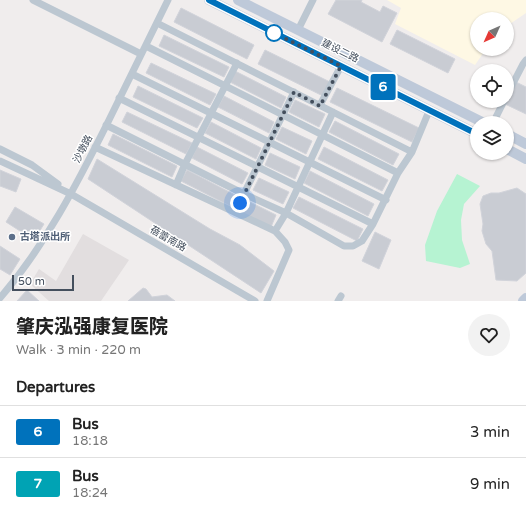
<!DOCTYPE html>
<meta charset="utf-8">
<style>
:root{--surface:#fff;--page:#f2f2f2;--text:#222;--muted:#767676;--line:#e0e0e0}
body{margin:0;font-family:"Varela Round","Noto Sans SC",sans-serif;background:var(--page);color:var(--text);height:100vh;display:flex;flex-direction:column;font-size:15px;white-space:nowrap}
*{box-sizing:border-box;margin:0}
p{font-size:13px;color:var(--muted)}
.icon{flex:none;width:22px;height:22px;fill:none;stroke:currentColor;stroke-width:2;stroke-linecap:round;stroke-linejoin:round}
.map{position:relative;height:301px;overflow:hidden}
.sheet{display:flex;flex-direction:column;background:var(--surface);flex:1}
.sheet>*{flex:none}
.badge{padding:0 8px;border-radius:3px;font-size:14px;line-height:26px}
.needle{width:26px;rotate:225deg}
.controls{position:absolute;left:470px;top:12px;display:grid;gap:8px}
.controls a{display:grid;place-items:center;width:44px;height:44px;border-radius:50%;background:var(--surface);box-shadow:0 1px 3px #0004;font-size:20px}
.scale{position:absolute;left:12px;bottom:10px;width:62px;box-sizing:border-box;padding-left:4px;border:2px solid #444f5d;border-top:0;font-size:11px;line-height:14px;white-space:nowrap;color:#444f5d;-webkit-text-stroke:3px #fff;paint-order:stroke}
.you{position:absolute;width:20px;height:20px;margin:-10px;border:3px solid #fff;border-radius:50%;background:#1a73e8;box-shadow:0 0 0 6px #1a73e833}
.map>.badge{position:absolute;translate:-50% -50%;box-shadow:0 0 0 2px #fff}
h2{padding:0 16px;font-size:15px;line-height:36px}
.round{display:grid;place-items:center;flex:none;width:42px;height:42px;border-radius:21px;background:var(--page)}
.overview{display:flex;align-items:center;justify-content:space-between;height:68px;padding:0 16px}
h1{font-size:19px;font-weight:800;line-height:30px}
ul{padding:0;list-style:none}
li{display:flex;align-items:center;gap:12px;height:52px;padding:0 16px;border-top:1px solid var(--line)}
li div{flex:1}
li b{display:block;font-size:15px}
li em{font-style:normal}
li .badge{min-width:44px;font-weight:700;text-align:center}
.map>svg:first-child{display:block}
</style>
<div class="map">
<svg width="526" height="301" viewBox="0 0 526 301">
<rect width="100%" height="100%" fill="#f0eded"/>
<path fill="#fef8e4" d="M387,0H526V13L507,26V19H477V49H486L475,65L395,24L401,8Z"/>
<path fill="#e2dedf" d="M83,234L129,260L101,301H49L30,284L39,269L56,281Z"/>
<path fill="#b6f3d2" d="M457,174L480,186L464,204L461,220L462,240L470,264L460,268L426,261L425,245L437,211Z"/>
<path fill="#c9ccd3" stroke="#d1d3da" d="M336,0H362L361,2L380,12L383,6L397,13L382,42L328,14Z
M181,8L254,45L247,59L174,22Z
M397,30L455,59L448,73L390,44Z
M164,35L229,67L224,77L159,46Z
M265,50L330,82L323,96L258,64Z
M151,63L216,94L210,105L146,73Z
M235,71L286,97L281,108L230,82Z
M516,82L526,87V114L505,104Z
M138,86L203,118L197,128L133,97Z
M337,88L419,128L412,142L330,102Z
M224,96L274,122L269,133L218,107Z
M295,100L325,114L319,127L289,112Z
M127,112L192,143L186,154L122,122Z
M335,121L399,154L393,165L329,132Z
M211,122L261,148L256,159L205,133Z
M282,127L312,141L306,154L276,139Z
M113,134L177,166L172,177L108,145Z
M197,147L248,173L242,184L192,158Z
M324,147L388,180L382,191L318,159Z
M270,153L300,167L295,179L265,165Z
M97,159L210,229L240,245L274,271L261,293L88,179Z
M0,170L21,179L16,192L0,186Z
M187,170L237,196L232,207L181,181Z
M310,171L374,204L368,216L304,183Z
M259,178L289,192L283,204L253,190Z
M517,188L526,194V273L517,281L496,280L492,251L486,244L482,231L483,224L480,204L483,196L491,193H499Z
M299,197L363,229L357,241L293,208Z
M246,200L276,215L271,227L240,213Z
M15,207L44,224L34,240L6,222Z
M375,232L391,240L379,269L362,261Z
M0,246L20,259L10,275L0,269Z
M143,288L146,289L152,297L167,295L175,301H128Z
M27,290L39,301H17Z"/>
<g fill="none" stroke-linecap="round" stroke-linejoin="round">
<path stroke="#bcc7d1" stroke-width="7" d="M33,0L141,54
M157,23L412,152
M298,30L313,0
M146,46L398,173
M132,74L386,200
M507,95L523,64L526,60
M119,98L373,224
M320,105L341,66
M493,123L504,101
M106,125L244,194L286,213L344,246H353L362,241L373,224L398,173L412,152L429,111
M95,147L275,231L285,242L289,250L267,301
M0,149L32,165L58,184
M0,161L71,194L255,301
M176,185L185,164L237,63
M235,212L294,92
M275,231L286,213L333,112
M0,298C45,246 77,184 108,122C128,82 148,41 168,0
M338,301L341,296"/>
<path stroke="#bec9d9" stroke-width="10" d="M209,0L477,134
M238,0L484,123
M507,134L526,144
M507,149L526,159
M523,301L526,298"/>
</g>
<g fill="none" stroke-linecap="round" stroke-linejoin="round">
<defs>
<path id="line" d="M209,0L477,134"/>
</defs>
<use href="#line" stroke="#fff" stroke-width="9"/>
<use href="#line" stroke="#0072bc" stroke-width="6"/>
<path stroke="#444f5d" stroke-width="4" stroke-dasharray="0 7.2" d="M240,203L294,92L320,106L341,66L274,33"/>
</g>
<circle fill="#fff" stroke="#0072bc" stroke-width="2" cx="274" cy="33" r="8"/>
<circle fill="#5c6f8a" stroke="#fff" stroke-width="1.5" cx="12" cy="237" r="4"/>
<g text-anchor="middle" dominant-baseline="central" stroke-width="3" stroke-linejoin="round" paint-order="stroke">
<g font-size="10" fill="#444f5d" stroke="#fff">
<text transform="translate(340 51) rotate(26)">建设二路</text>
<text transform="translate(83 149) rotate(-63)">沙墩路</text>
<text transform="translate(168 239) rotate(30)">蓓蕾南路</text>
</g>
<g font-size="10" font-weight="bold" fill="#4e5e75" stroke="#fff" text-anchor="start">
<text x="20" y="237">古塔派出所</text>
</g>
</g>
</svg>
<div class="controls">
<a><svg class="needle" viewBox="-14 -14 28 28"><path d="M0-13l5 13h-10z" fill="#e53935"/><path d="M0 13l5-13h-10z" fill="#767676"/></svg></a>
<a><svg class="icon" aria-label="locate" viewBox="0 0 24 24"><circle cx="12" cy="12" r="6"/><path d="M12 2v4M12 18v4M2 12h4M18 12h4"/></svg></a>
<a><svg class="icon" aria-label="layers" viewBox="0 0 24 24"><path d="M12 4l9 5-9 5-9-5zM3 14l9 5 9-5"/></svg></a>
</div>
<div class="scale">50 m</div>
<div class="you" style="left:240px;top:203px"></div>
<b class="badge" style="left:383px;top:87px;background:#0072bc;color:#fff">6</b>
</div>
<section class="sheet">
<div class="overview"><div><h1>肇庆泓强康复医院</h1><p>Walk · 3 min · 220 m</p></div><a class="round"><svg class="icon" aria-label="heart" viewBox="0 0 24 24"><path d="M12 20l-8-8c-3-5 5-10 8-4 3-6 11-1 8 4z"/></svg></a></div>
<h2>Departures</h2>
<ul>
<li><span class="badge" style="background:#0072bc;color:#fff">6</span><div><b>Bus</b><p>18:18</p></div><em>3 min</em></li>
<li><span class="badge" style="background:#00a3b4;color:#fff">7</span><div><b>Bus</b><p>18:24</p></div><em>9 min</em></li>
</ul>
</section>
